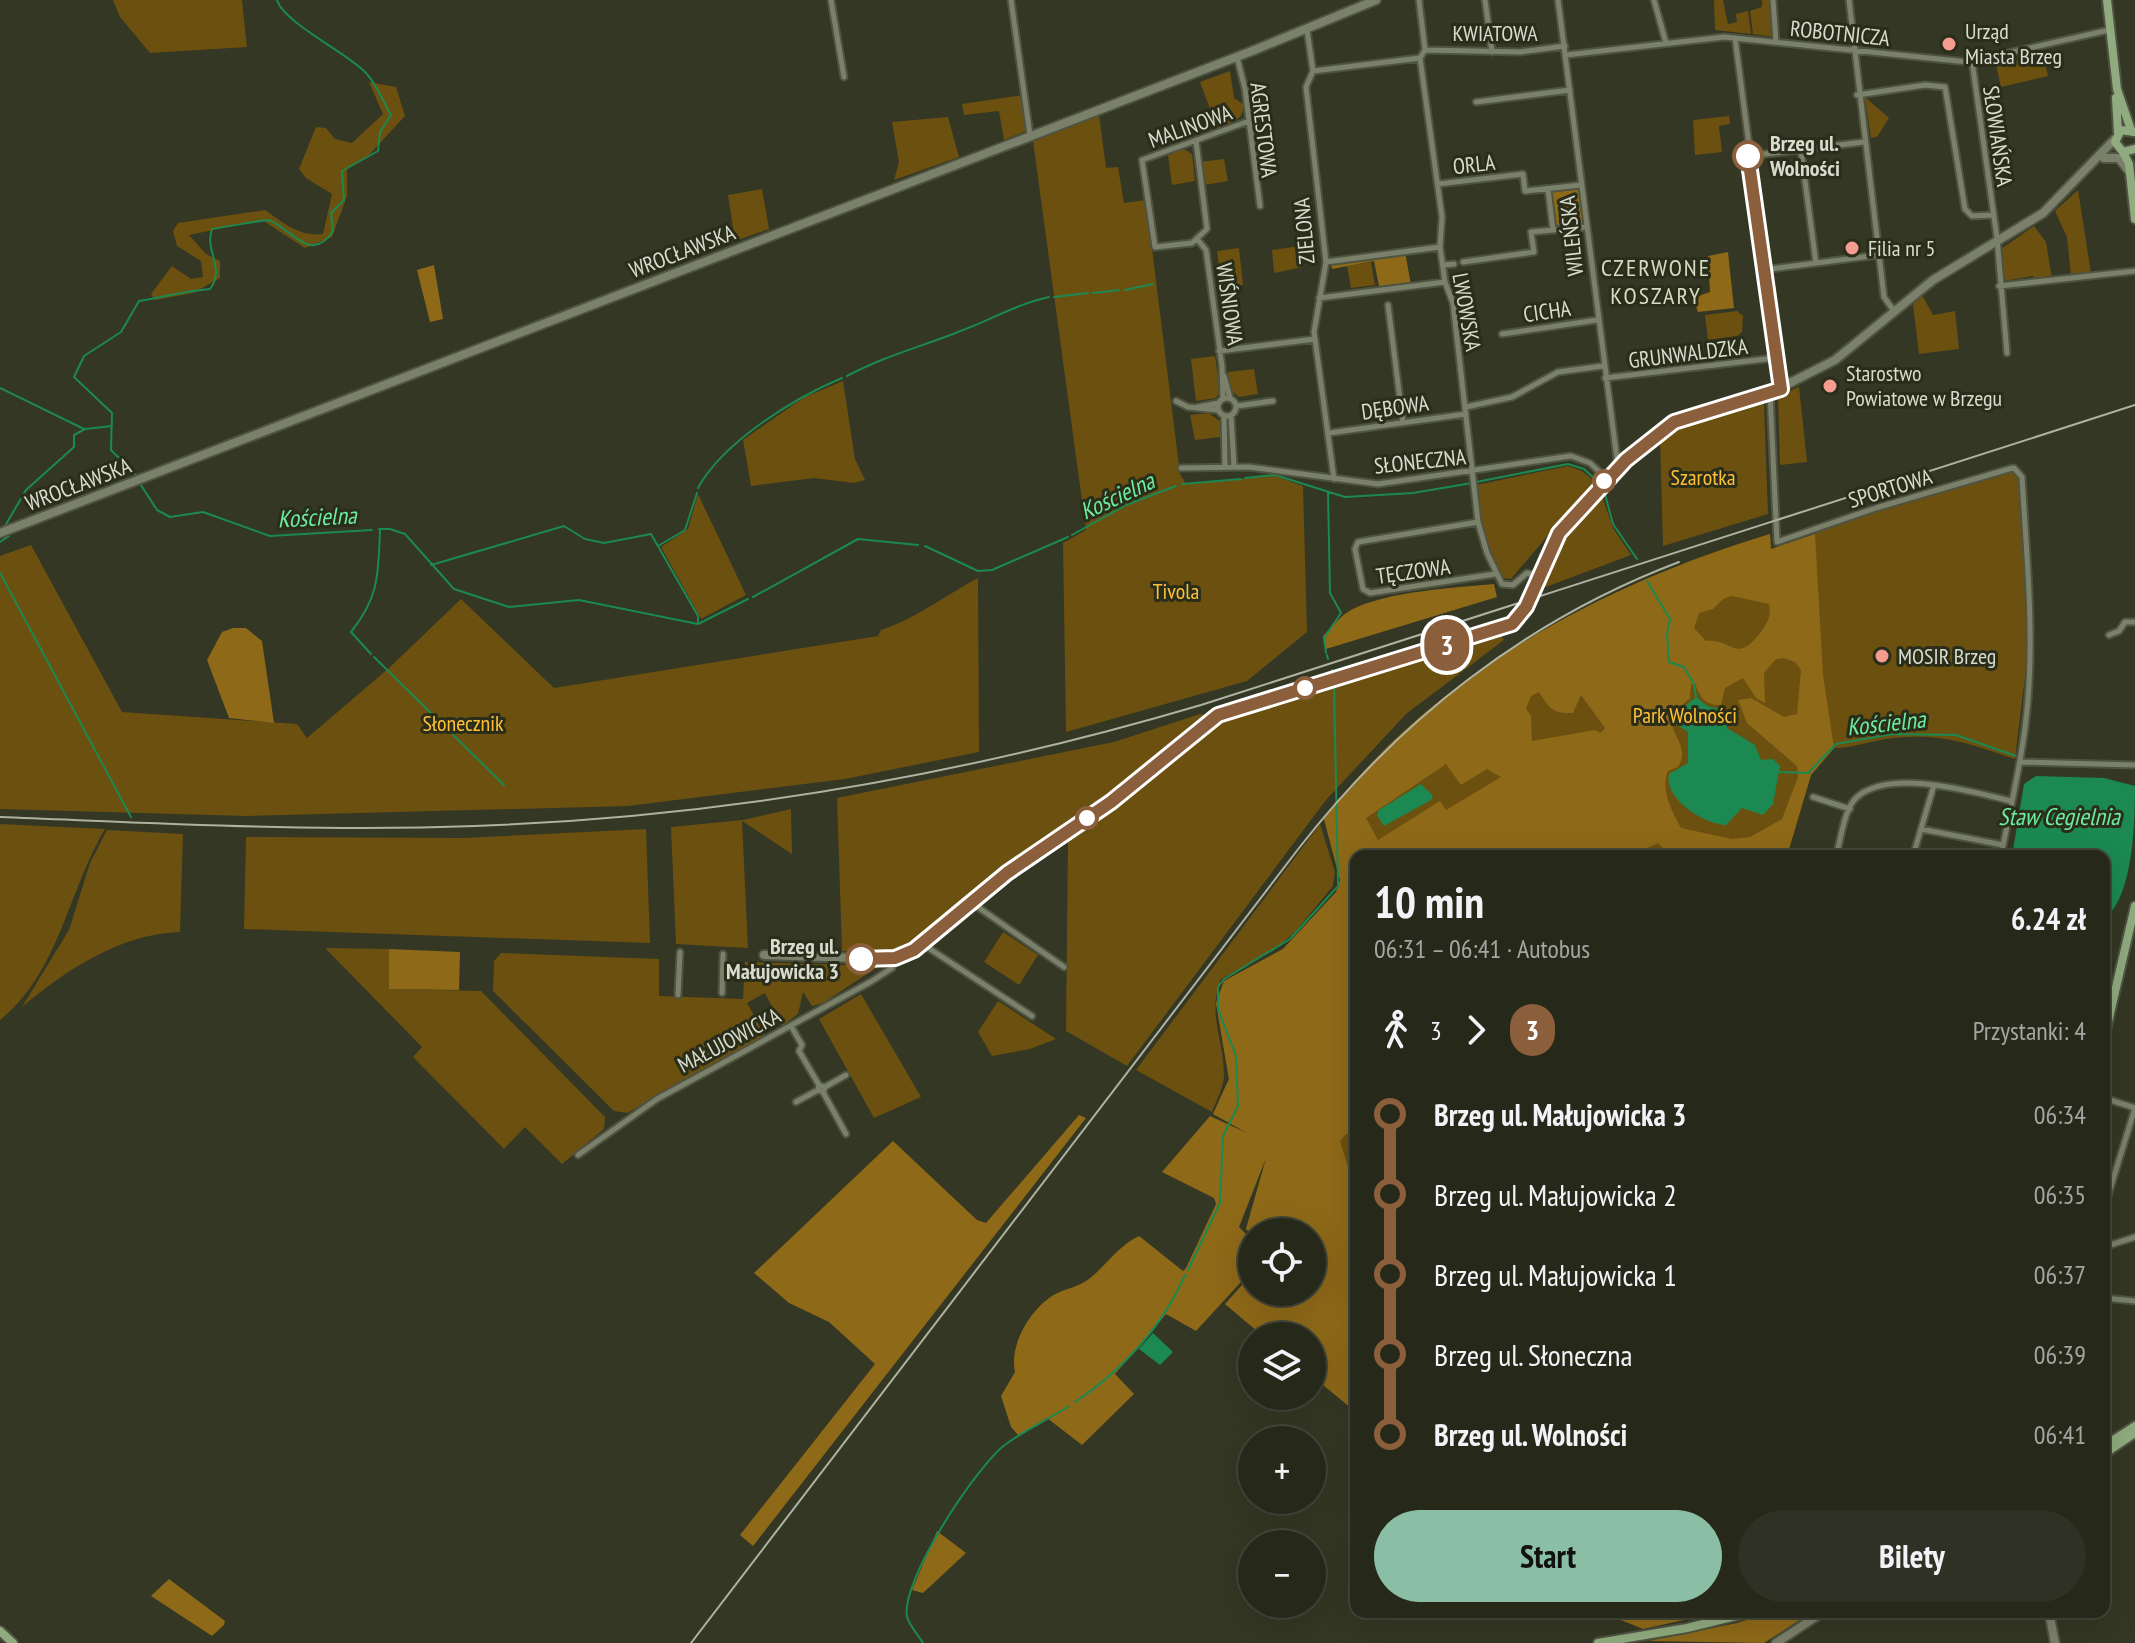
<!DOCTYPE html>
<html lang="pl">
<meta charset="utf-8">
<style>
:root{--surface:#26291a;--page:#2e3123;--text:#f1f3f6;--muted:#a4a6a2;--line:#424539;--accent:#8abfa5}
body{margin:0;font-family:"PT Sans Narrow",sans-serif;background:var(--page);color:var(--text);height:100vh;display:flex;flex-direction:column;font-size:30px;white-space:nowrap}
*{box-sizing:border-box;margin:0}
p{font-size:26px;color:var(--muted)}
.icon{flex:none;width:44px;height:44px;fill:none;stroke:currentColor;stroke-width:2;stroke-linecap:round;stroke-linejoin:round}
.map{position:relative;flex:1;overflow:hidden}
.drawer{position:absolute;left:1350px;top:850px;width:760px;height:768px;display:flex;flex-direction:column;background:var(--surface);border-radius:16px;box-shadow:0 8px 32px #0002,0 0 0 2px var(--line)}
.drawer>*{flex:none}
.badge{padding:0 16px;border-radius:26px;font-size:28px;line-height:52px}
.controls{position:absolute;left:1238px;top:1218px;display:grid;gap:16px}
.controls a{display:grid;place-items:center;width:88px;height:88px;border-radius:50%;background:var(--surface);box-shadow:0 8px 32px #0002,0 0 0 2px var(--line);font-size:40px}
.map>.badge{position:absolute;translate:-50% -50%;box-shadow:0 0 0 4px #fff}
.legs{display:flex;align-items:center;gap:12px;height:88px;padding:0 24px;font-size:26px}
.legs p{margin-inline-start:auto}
.overview{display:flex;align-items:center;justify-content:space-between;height:136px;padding:0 24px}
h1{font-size:44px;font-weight:600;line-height:60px}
.action{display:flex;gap:16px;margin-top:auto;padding:16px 24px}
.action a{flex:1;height:92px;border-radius:48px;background:var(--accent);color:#111;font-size:32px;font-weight:600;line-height:92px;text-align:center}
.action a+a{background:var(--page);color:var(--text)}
ul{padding:0 24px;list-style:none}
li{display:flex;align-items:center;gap:28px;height:80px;font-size:30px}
li i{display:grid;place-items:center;width:12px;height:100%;margin:0 10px;background:currentColor}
li i::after{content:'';width:20px;height:20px;margin:-10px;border:6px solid;border-radius:50%;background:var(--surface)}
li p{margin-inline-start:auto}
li:first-child i{background:linear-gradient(#0000 50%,currentColor 0)}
li:last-child i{background:linear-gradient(currentColor 50%,#0000 0)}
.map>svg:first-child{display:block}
</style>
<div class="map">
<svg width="2135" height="1643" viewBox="0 0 2135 1643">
<rect width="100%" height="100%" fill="#333723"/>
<path fill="#6c5010" d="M113,0H242L247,47L150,53L120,17Z
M1714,0H1723L1728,24L1737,22L1736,14L1748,11L1751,34L1715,30Z
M1762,0H1770L1775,37L1753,34L1750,11L1762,7Z
M2043,55L2048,76L2001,87L1996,65Z
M1230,71L1234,98L1243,104C1245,121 1231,123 1217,128L1200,82Z
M369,82L396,87L405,116L368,156L347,168V196L332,237L305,248L262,220L189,235L206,254L220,261V278L193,293L155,300L151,294L172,266L191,279L203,277L201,261L177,246L173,231L178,223L265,210C284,223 299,237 323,234L332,194L306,178L299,169L316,127L326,128L335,139L352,143L383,114Z
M1023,95L1026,131L1004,140L999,111L964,115L962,104Z
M1865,97L1889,118L1877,137L1871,138Z
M1099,115L1106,168L1118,167L1124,203L1146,200L1180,474L1186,484L1275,476L1303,486L1307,632L1247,681L1066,732L1063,543L1086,530L1033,141Z
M1729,116L1730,124L1719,126L1722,152L1695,155L1693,120Z
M948,117L959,157L894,180L899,162L892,122Z
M1184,149L1192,154L1195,181L1172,185L1168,155Z
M1224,159L1228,181L1204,185L1200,162Z
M762,189L769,229L735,241L728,195Z
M2078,190L2091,273L2071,276L2067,237L2055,211Z
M2034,226L2046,242L2052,278L2034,280L2033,276L2003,281L2001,249Z
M1301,246L1303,267L1274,273L1272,250Z
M1239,248L1243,285L1222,288L1217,251Z
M1371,262L1375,285L1351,288L1347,266Z
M1922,295L1933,315L1955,311L1959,349L1919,354L1913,304Z
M1737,311L1743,316L1742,332L1737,336L1708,340L1705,315Z
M1215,356L1220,392L1216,398L1196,401L1191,359Z
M1254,369L1258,394L1239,397L1231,391L1228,372Z
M843,381L855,459L865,480L854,483L814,478L751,486L743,440L803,398Z
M1799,387L1807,462L1780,465L1778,396Z
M1764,403L1768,514L1663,546L1660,439L1680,425Z
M1209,413L1222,423L1220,437L1195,440L1190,415Z
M1568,466L1582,471L1594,481L1511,579L1501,578L1480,523L1476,485Z
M2014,468L2020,473L2030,635L2015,759C1970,744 1943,733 1894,738C1872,740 1855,748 1834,748L1811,775L1787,856H1356V1412L1312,1376V1336H1263L1225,1304L1252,1274V1292H1312V1232L1252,1234L1246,1229L1271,1146L1213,1114L1229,1079L1216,1003L1224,981L1283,949L1336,892L1340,880L1324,819C1432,675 1601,586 1770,534L1771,549L1815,534L1828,524Z
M698,494L746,595L701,619L661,547L688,529Z
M1602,496L1613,528L1631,555L1543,588L1542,583L1561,537Z
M31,545L122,712L297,724L307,738L389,668L461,599L554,688L878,636L881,630C913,620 946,595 978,578L979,752L845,779L628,806L247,816L0,809V556Z
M1501,635L1504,640L1406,714L1326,800L1127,1066L1066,1031L1068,840L1218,721Z
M1200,714L1208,716L1117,789L969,896L914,945L894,953L842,951L837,798L1114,742Z
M791,809L792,854L742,821L748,948L676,944L671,827L743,820Z
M0,824L105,829C68,891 59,973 0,1020Z
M1320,824L1335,872L1333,886L1295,932L1274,950L1221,979C1207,1014 1224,1040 1224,1075C1224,1087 1216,1101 1212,1112L1136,1070Z
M646,829L650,943L244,929L246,837L465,838Z
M107,830L183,834L180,932C120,934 66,970 22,1007L69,930L90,863Z
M1003,932L1038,955L1019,985L984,962Z
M325,948L389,949V989L481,991L605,1117L604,1129L562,1164L525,1127L504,1149L413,1057L422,1047Z
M501,953L659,959V996L743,999L745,962L879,966L823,1003L812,1006L803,992L798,1014L782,1026L765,993L747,1003L765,1036L627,1113L614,1111L493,991L494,961Z
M861,994L921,1097L874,1118L819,1019Z
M998,1001L1056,1039L1030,1049L992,1056L978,1032Z"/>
<path fill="#8e6918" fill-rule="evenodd" d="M1579,188L1583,223L1556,227L1551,191Z
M1405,251L1411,285L1338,296V292L1379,286L1374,261L1332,269L1331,264Z
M1728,252L1734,308L1698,312L1693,298L1710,292L1708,256Z
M434,265L443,319L430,322L417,270Z
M1770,534L1771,549L1815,534L1823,675L1834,748L1811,775L1787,856H1670L1658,843L1631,856H1356V1134H1346L1340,1141L1356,1192V1412L1312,1376V1336H1263L1225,1304L1252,1274V1292H1312V1232L1252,1234L1246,1229L1266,1158L1239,1227L1252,1240V1270L1196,1331L1166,1314L1115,1374L1134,1394L1082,1445L1047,1418L1019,1436L1011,1427L1001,1396L1015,1372C1009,1346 1029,1311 1052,1296C1062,1289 1076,1288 1086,1281C1106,1267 1116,1247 1139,1236L1183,1271L1186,1268L1216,1204L1214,1198L1162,1172L1210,1116L1247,1133L1213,1114L1229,1079L1216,1003L1224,981L1283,949L1336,892L1340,880L1324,819C1432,675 1601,585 1770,534ZM1732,596L1769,604C1771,615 1769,620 1763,629C1736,667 1734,638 1706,641L1694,628L1699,613L1713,609L1723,599ZM1784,658L1795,662L1801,670L1797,714L1784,717L1751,698L1738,700L1747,723L1797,766L1798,777L1782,819L1750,837L1732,839L1681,828C1672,811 1660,790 1668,771L1678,767C1691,746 1669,735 1671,715L1690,698L1691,685L1695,683C1700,697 1704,705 1721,705L1725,688L1743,678L1756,698L1765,703L1764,673L1776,659ZM1539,692C1549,708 1553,714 1573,713L1581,695L1605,728L1601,733L1595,730L1532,741L1531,716L1526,709L1531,696ZM1446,764L1461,785L1487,769L1501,777L1446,810L1440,801L1378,840L1366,818Z
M1494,584L1497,597L1326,649L1323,636C1332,627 1340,616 1351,610C1388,591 1453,588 1494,584Z
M233,628H246L262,641L274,723L229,718L207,660L222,632Z
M389,949L460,952L459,990L389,989Z
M1079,1115L1086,1118L753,1546L740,1535L875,1364L829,1322L789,1303L754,1273L893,1141L977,1220L986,1223Z
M937,1531L966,1553L923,1593L912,1590Z
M169,1579L225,1621L224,1625L212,1636L151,1596Z
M1601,1612H1721L1643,1629Z
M1772,1612H1812L1764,1643L1648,1641L1737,1623Z"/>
<path fill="#1b8951" d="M1696,697L1707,706L1728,711L1727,728L1755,745L1761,760L1773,759L1780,766L1773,804L1763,815L1742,808L1726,825C1704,825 1663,798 1669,774L1688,763V732L1676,724L1674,715Z
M2036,776L2104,778L2135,786C2135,820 2134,897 2104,919V856H2012L2024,784Z
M1421,784L1433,796L1431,800L1384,826L1377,815L1379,810Z
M1153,1333L1173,1352L1160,1365L1139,1349Z"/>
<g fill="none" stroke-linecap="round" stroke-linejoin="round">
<path stroke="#1b8951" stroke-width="2" d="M1125,290L1153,284
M1093,293L1119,290
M1054,297L1088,293
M847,376C884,356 924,346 963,330C993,319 1017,304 1049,297
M0,388L84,429
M137,476L111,450L112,413L74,377L84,356L121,332L139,301C163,297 185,291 210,289C226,268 204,251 212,229C217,228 265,220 268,220C290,226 310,266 333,231L331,213L344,200L342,171L378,151L380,132L391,115C383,101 376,83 365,72C347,53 283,22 277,0
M1245,478L1275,475L1345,497L1413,493L1472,483
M139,482L157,510L170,517L203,512L270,536L372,530
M1476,482L1568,464L1584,469L1598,482
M1182,484L1241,479
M1603,487L1613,524L1637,559
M698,488C723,442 794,398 842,378
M5,526L26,490L74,447V435L85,429L112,426
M379,529H390L405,534L454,589L509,607L579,600L698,624L748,599
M1072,535L1126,505L1176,486
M0,542L9,536
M658,546L685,530L697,493
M925,546L978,571L992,570L1068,537
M431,565L564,526L585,539L604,543L651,534L698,616V623
M0,573L131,817
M1647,581L1670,619L1667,634L1669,662L1684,667L1694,684L1696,697
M753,597L858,539L918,545
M1326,653L1324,638L1341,613L1330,593L1328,492
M371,654L351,632C380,596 378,573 380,530
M1327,655L1328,659
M374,657L504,785
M1332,670L1333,675
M1334,684L1338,884
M1779,772L1808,773L1836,744L1893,734L1956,735L2016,756
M1188,1270L1220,1203L1223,1136L1238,1106L1236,1056L1218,1009V987L1224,979L1290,939L1338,886
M1075,1402C1122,1371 1163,1326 1185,1275
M923,1643C919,1636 909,1625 907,1617C900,1581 978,1464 1006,1444C1025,1430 1049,1419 1069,1406"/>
<defs>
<path id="street" d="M831,0L844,77
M1011,0L1030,135
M1419,0L1425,50L1420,58L1442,217L1440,247L1445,282L1453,303L1478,522L1487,553L1502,584L1513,585L1527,573L1539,576
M1485,0L1492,52
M1558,0L1618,467
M1654,0L1666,43
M1773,0L1776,42
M1849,0L1884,297L1894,311
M1307,30L1313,71L1306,87L1326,262L1314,332L1334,479
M1735,38L1781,389
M1425,50L1520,52L1565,46
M1566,55L1724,37L1968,62L2109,30
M1237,57L1245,89L1260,206
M1972,61L1997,238L2007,353
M1313,71L1420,58
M1857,95L1925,85L1945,87L1965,209L1972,216L1993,215
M1476,102L1570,90
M1196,141L1207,229L1192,243L1155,247L1142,160L1249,121
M1801,151L1816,263
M1748,156L1864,142
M1438,184L1523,174L1525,191L1581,185
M1548,189L1553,230
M1198,240L1206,250L1222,366L1223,399
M1326,262L1440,247
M1463,262L1534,252L1531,232L1586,227
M1443,265L1454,264
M1763,270L1878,255
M1999,286L2135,271
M1319,298L1445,282
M1388,305L1403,423
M1502,334L1597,320
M1219,351L1315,339
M1224,376L1230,398
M1605,378L1774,358
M1770,393L1777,542L1876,508L2009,469L2014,468L2022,477C2026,550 2034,625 2028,699C2024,752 2011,804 2001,856
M1218 407a9 9 0 1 1 18 0a9 9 0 1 1-18 0Z
M1176,401L1188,407L1218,410
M1237,406L1273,401
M1198,407L1219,403
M1466,407L1512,397L1558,372L1603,366
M1224,416L1225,466
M1231,416L1234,466
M1329,433L1466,414
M1181,468L1249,467L1378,484L1571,456L1590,463L1606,478
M1478,522L1358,542L1355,549L1363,589L1370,593L1495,574
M2109,635L2119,631L2125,622H2135
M2021,762L2135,765
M1813,797L1850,809
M1921,829L2003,845
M1836,856C1841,840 1844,808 1857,797C1892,768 1972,792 2011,801
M1913,856L1934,785
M972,903L1064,967
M924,941L930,949L1032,1016
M722,993L723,954
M678,995L680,952
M791,1026L802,1045L799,1051L819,1085L818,1090L823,1092L825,1087L819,1085
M825,1087L846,1075
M823,1092L846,1134
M2104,1098L2135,1108
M796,1102L818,1090
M578,1155L657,1099L872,981L892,968L895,958
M2104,1209L2135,1108
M2104,1247L2135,1237
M2104,1298L2135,1301"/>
<path id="secondary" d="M2104,158H2119L2128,170
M0,533L1252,51L1376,0
M764,955L884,959L909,953L1007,873L1111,802L1218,715L1512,624L1523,613L1559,533L1607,478L1653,437L1674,422L1770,393L1835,360L1933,280L2043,213L2115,139
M2049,1612L2055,1643
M1776,1643L1823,1612"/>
<path id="primary" d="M2107,0L2117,89L2131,130
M2116,98L2118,132
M2134,132L2121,130L2115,142L2123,152L2135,149
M2123,152L2129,164L2135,219
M2104,1039L2135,906
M2104,1446L2135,1426
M2104,1454L2135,1433
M0,1631L13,1643
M1598,1643L1687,1628L1752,1612"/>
</defs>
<use href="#street" stroke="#4f5342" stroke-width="9"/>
<use href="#secondary" stroke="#4f5342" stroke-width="12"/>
<use href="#primary" stroke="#4f5342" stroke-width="12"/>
<use href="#street" stroke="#7a8069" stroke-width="5"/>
<use href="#secondary" stroke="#7a8069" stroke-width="8"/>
<use href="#primary" stroke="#90ab7f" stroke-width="8"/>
<path stroke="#aeb2a3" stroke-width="2" d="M0,817C158,823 317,832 475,826C721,817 965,775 1201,705L2135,405
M691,1643L1299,848C1399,720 1526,620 1679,562"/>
</g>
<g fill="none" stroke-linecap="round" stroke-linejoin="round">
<defs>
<path id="line-1" d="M861,959L895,958L914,950L1007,873L1111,802L1218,715L1512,624L1526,607L1559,533L1626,460L1674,422L1781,389L1748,156"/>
</defs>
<use href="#line-1" stroke="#fff" stroke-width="18"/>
<use href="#line-1" stroke="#8b5e3c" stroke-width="12"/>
</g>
<g fill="#f59c91" stroke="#292d19" stroke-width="3">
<circle cx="1949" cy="44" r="8"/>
<circle cx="1852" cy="248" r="8"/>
<circle cx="1830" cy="386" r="8"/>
<circle cx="1882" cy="656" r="8"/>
</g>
<g fill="#fff" stroke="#8b5e3c" stroke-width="4">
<circle cx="1748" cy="156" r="14"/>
<circle cx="1604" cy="481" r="10"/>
<circle cx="1305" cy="688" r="10"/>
<circle cx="1087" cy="818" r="10"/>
<circle cx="861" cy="959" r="14"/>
</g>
<g text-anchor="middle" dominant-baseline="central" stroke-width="6" stroke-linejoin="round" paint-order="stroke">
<g font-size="22" fill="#d8dccf" stroke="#292d19" text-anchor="start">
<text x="1965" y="31">Urząd<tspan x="1965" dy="25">Miasta Brzeg</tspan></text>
<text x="1868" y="248">Filia nr 5</text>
<text x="1846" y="373">Starostwo<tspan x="1846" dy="25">Powiatowe w Brzegu</tspan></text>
<text x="1898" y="656">MOSIR Brzeg</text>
</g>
<g font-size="22" fill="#d8dccf" stroke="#292d19">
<text x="1495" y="33">KWIATOWA</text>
<text transform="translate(1840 33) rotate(6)">ROBOTNICZA</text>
<text transform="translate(1190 126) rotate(-20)">MALINOWA</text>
<text transform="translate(1264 130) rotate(83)">AGRESTOWA</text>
<text transform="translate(1998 136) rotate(82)">SŁOWIAŃSKA</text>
<text transform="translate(1474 164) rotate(-6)">ORLA</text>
<text transform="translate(1304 231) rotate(-95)">ZIELONA</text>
<text transform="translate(1571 236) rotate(-96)">WILEŃSKA</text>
<text transform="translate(682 251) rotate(-21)">WROCŁAWSKA</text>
<text transform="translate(1230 304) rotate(82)">WIŚNIOWA</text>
<text transform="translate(1547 311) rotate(-8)">CICHA</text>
<text transform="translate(1467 312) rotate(80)">LWOWSKA</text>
<text transform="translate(1688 353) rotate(-7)">GRUNWALDZKA</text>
<text transform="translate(1395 407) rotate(-8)">DĘBOWA</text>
<text transform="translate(1420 461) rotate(-6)">SŁONECZNA</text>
<text transform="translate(78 484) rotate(-21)">WROCŁAWSKA</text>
<text transform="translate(1890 488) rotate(-17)">SPORTOWA</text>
<text transform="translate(1413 571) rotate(-8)">TĘCZOWA</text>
<text transform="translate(729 1040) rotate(-28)">MAŁUJOWICKA</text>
</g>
<g font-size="22" font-weight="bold" fill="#d8dccf" stroke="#292d19" text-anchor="start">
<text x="1770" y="143">Brzeg ul.<tspan x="1770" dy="25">Wolności</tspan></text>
<text x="839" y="946" text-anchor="end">Brzeg ul.<tspan x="839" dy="25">Małujowicka 3</tspan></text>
</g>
<g font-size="22" fill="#ffc036" stroke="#292d19">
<text x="1703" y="477">Szarotka</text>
<text x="1176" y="591">Tivola</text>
<text x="1685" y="715">Park Wolności</text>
<text x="463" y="723">Słonecznik</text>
</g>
<g font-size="24" letter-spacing="2" fill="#d5dbc2" stroke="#292d19">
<text x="1656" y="267">CZERWONE<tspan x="1656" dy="28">KOSZARY</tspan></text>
</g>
<g font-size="24" font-style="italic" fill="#6beda0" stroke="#292d19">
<text transform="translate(1117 496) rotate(-25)">Kościelna</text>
<text transform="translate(317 517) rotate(-3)">Kościelna</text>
<text transform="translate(1886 723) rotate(-6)">Kościelna</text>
<text x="2059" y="816">Staw Cegielnia</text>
</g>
</g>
</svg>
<div class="controls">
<a><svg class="icon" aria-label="locate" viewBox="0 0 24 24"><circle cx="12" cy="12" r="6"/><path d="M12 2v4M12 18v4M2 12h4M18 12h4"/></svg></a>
<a><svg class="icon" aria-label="layers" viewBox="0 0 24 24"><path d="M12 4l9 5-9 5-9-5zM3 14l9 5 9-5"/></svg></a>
<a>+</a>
<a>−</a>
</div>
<b class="badge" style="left:1447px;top:645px;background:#8b5e3c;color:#fff">3</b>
<section class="drawer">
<div class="overview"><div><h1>10 min</h1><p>06:31 – 06:41 · Autobus</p></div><b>6.24 zł</b></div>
<div class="legs"><svg class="icon" aria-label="walk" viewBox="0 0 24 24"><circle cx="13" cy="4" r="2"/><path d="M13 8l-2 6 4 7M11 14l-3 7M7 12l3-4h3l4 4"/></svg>3<svg class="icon" aria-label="forward" viewBox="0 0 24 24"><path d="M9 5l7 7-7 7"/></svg><b class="badge" style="background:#8b5e3c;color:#fff">3</b><p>Przystanki: 4</p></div>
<ul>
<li><i style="color:#8b5e3c"></i><b>Brzeg ul. Małujowicka 3</b><p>06:34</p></li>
<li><i style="color:#8b5e3c"></i><span>Brzeg ul. Małujowicka 2</span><p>06:35</p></li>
<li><i style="color:#8b5e3c"></i><span>Brzeg ul. Małujowicka 1</span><p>06:37</p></li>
<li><i style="color:#8b5e3c"></i><span>Brzeg ul. Słoneczna</span><p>06:39</p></li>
<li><i style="color:#8b5e3c"></i><b>Brzeg ul. Wolności</b><p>06:41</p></li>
</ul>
<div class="action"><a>Start</a><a>Bilety</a></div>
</section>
</div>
